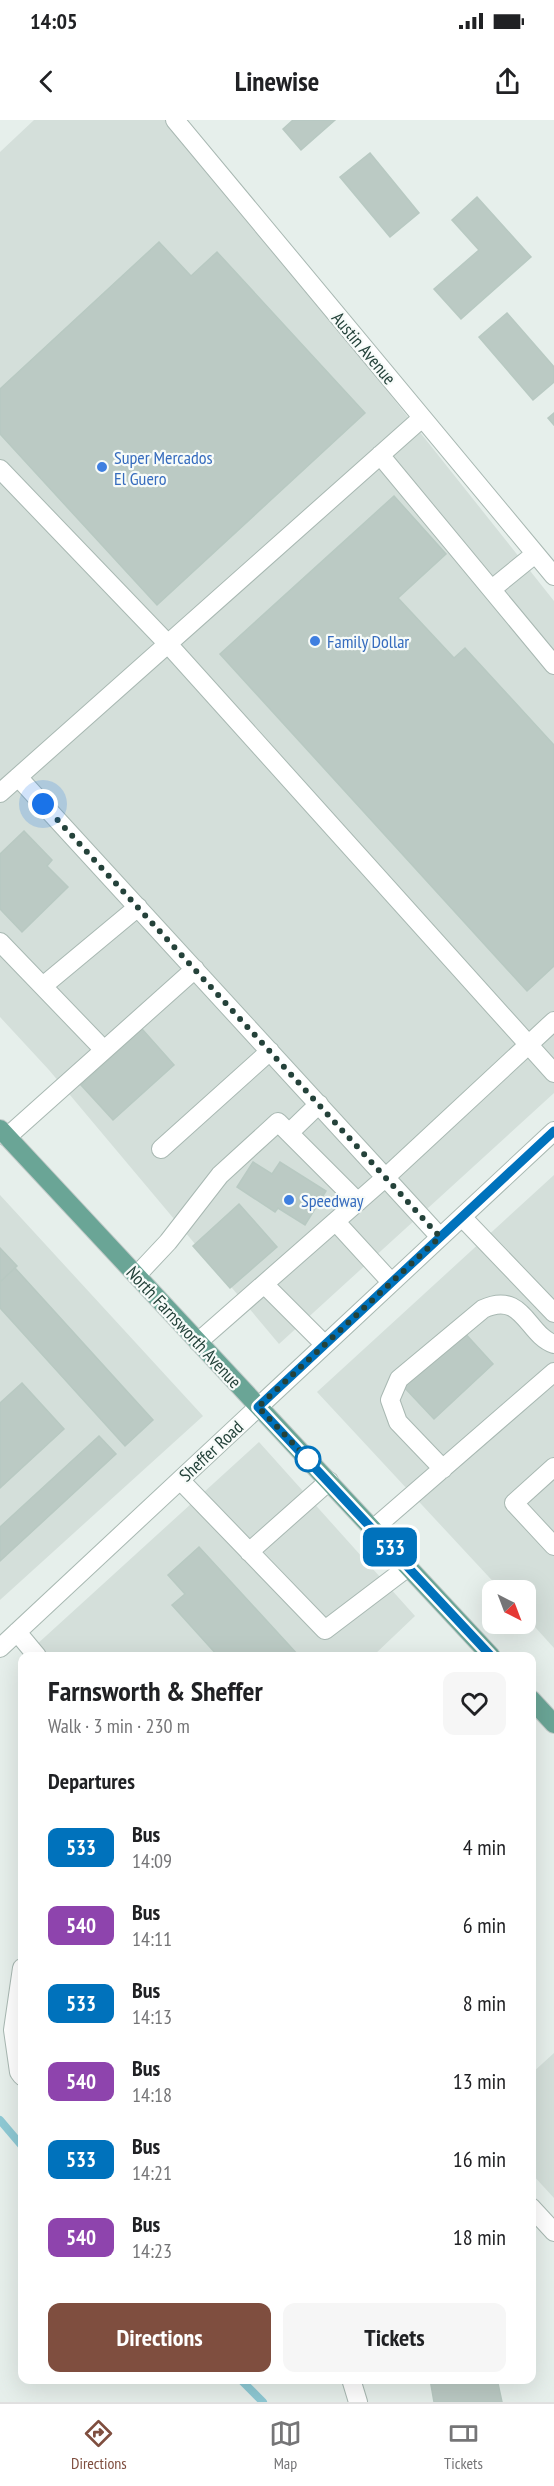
<!DOCTYPE html>
<meta charset="utf-8">
<style>
:root{--surface:#fff;--page:#f6f6f6;--text:#202124;--muted:#757577;--line:#e0e0e0;--accent:#7f4e3f}
body{margin:0;font-family:"PT Sans Narrow",sans-serif;background:var(--page);color:var(--text);height:100vh;display:flex;flex-direction:column;font-size:22px;white-space:nowrap}
*{box-sizing:border-box;margin:0}
p{font-size:20px;color:var(--muted)}
.icon{flex:none;width:33px;height:33px;fill:none;stroke:currentColor;stroke-width:2;stroke-linecap:round;stroke-linejoin:round}
.map{position:relative;flex:1;overflow:hidden}
.sheet{position:absolute;left:18px;top:1532px;width:518px;height:732px;display:flex;flex-direction:column;background:var(--surface);border-radius:12px;box-shadow:0 6px 24px #0002}
.sheet>*{flex:none}
.badge{padding:0 12px;border-radius:9px;font-size:21px;line-height:39px}
.needle{width:39px;rotate:138deg}
.tools{position:absolute;left:482px;top:1460px;display:grid;gap:12px}
.tools a{display:grid;place-items:center;width:54px;height:54px;border-radius:12px;background:var(--surface);box-shadow:0 6px 24px #0002;font-size:30px}
.you{position:absolute;width:30px;height:30px;margin:-15px;border:4px solid #fff;border-radius:50%;background:#1a73e8;box-shadow:0 0 0 9px #1a73e833}
.map>.badge{position:absolute;translate:-50% -50%;box-shadow:0 0 0 3px #fff}
h2{padding:0 30px;font-size:22px;line-height:54px}
.round{display:grid;place-items:center;flex:none;width:63px;height:63px;border-radius:12px;background:var(--page)}
.head{display:flex;align-items:center;justify-content:space-between;height:102px;padding:0 30px}
h1{font-size:28px;font-weight:700;line-height:45px}
.cta{display:flex;gap:12px;margin-top:auto;padding:12px 30px}
.cta a{flex:1;height:69px;border-radius:12px;background:var(--accent);color:#fff;font-size:24px;font-weight:700;line-height:69px;text-align:center}
.cta a+a{background:var(--page);color:var(--text)}
ul{padding:0;list-style:none}
li{display:flex;align-items:center;gap:18px;height:78px;padding:0 30px}
li div{flex:1}
li b{display:block;font-size:22px}
li em{font-style:normal}
li .badge{min-width:66px;font-weight:700;text-align:center}
.status{display:flex;justify-content:space-between;align-items:center;height:42px;padding:0 30px;background:var(--surface);direction:ltr}
.status svg{height:16px;fill:currentColor}
header{display:flex;justify-content:space-between;align-items:center;height:78px;padding:0 30px;background:var(--surface);font-size:27px;font-weight:700}
.dock{display:flex;justify-content:space-around;align-items:center;height:84px;border-top:2px solid var(--line);background:var(--surface);font-size:16px;color:var(--muted)}
.dock a{display:grid;justify-items:center;gap:3px}
.dock .selected{color:var(--accent)}
.map>svg:first-child{display:block}
</style>
<div class="status"><b>14:05</b><svg viewBox="0 0 49 12"><path d="M0 12V9h3v3zM5 12V6h3v6zM10 12V3h3v9zM15 12V0h3v12zM26 1h20v11H26zM47 4h2v5h-2z"/></svg></div>
<header><svg class="icon" aria-label="back" viewBox="0 0 24 24"><path d="M15 5l-7 7 7 7"/></svg>Linewise<svg class="icon" aria-label="share" viewBox="0 0 24 24"><path d="M12 15V3M7 8l5-5 5 5M5 13v7h14v-7"/></svg></header>
<div class="map">
<svg width="554" height="2282" viewBox="0 0 554 2282">
<rect width="100%" height="100%" fill="#e6efeb"/>
<path fill="#d4dfda" d="M34,0H172L554,481V973L279,1224L49,950L0,897V32Z
M554,1055V1528L525,1496V1470H501L317,1272Z
M0,1075L203,1296L0,1480Z
M259,1322L415,1496L373,1536H24Z
M554,1933V2078L531,2053V1954Z"/>
<g fill="none" stroke-linecap="round" stroke-linejoin="round">
<path stroke="#8ec9d4" stroke-width="8" d="M0,2000L22,2026
M240,2259L263,2282"/>
</g>
<path fill="#bbcac4" stroke="#b8c9c2" stroke-width="1.5" d="M293,0H335L301,30L283,9Z
M370,33L419,93L390,117L340,57Z
M477,77L531,137L461,199L434,169L479,130L452,100Z
M159,122L191,156L217,132L365,293L157,485L0,314V269Z
M507,193L554,247V262L533,280L479,217Z
M554,293V305L548,298Z
M394,376L446,434L398,478L454,538L465,528L554,625V846L527,871L220,534Z
M24,711L52,740L47,746L68,767L22,812L0,789V734Z
M142,909L174,945L113,1000L81,965Z
M253,1042L272,1054L280,1042L326,1071L305,1105L278,1088L275,1092L237,1067Z
M239,1084L277,1127L230,1168L193,1126Z
M0,1128L17,1146L0,1162Z
M15,1148L153,1300L125,1326L0,1188V1162Z
M462,1210L493,1244L434,1299L403,1266Z
M22,1263L64,1309L0,1368V1283Z
M99,1316L116,1334L0,1441V1407Z
M199,1427L299,1536H218L172,1485L185,1474L168,1455Z
M430,2259H497L502,2282H434Z"/>
<g fill="none" stroke-linecap="round" stroke-linejoin="round">
<defs>
<path id="minor" d="M175,0L554,456
M380,335L554,545
M0,349L168,524L554,953
M492,469L535,434
M18,657L440,1117
M0,673L422,298
M0,822L104,930
M43,866L138,787
M289,1013L319,984
M7,1017L195,849
M161,1029L270,931
M462,1097L554,1193
M336,1102L391,1162
M137,1155L168,1122L220,1055L278,1002L358,1082
M264,1164L324,1224
M198,1222L386,1057L554,901
M554,1347L514,1383L554,1426
M443,1349L398,1302L390,1280L399,1259L483,1189C523,1170 527,1215 554,1224
M180,1360L325,1510L408,1447
M373,1409L554,1252
M249,1432L329,1361
M17,1512L37,1536
M0,1528L554,1011
M22,1848L13,1910L19,1952L22,1956
M531,2087L554,2112
M351,2259L358,2282"/>
<path id="major" d="M0,1009L491,1536
M531,1579L554,1604"/>
</defs>
<use href="#minor" stroke="#a8b8b2" stroke-width="20"/>
<use href="#major" stroke="#c2cac8" stroke-width="20"/>
<use href="#minor" stroke="#fff" stroke-width="18"/>
<use href="#major" stroke="#6aa596" stroke-width="18"/>
</g>
<g fill="none" stroke-linecap="round" stroke-linejoin="round">
<defs>
<path id="line" d="M491,1536L258,1287L554,1011"/>
</defs>
<use href="#line" stroke="#fff" stroke-width="14"/>
<use href="#line" stroke="#0072bc" stroke-width="9"/>
<path stroke="#24423a" stroke-width="6" stroke-dasharray="0 10.8" d="M43,684L440,1117L258,1287L308,1339"/>
</g>
<g fill="#3f7fe0" stroke="#f7fbf9" stroke-width="2">
<circle cx="102" cy="347" r="6"/>
<circle cx="315" cy="521" r="6"/>
<circle cx="289" cy="1080" r="6"/>
</g>
<circle fill="#fff" stroke="#0072bc" stroke-width="3" cx="308" cy="1339" r="12"/>
<g text-anchor="middle" dominant-baseline="central" stroke-width="4.5" stroke-linejoin="round" paint-order="stroke">
<g font-size="18" fill="#24423a" stroke="#f7fbf9">
<text transform="translate(364 228) rotate(50)">Austin Avenue</text>
<text transform="translate(184 1207) rotate(47)">North Farnsworth Avenue</text>
<text transform="translate(211 1331) rotate(-43)">Sheffer Road</text>
</g>
<g font-size="18" fill="#366cbe" stroke="#f7fbf9" text-anchor="start">
<text x="114" y="337">Super Mercados<tspan x="114" dy="21">El Guero</tspan></text>
<text x="327" y="521">Family Dollar</text>
<text x="301" y="1080">Speedway</text>
</g>
</g>
</svg>
<div class="tools">
<a><svg class="needle" viewBox="-14 -14 28 28"><path d="M0-13l5 13h-10z" fill="#e53935"/><path d="M0 13l5-13h-10z" fill="#757577"/></svg></a>
</div>
<div class="you" style="left:43px;top:684px"></div>
<b class="badge" style="left:390px;top:1427px;background:#0072bc;color:#fff">533</b>
<section class="sheet">
<div class="head"><div><h1>Farnsworth &amp; Sheffer</h1><p>Walk · 3 min · 230 m</p></div><a class="round"><svg class="icon" aria-label="heart" viewBox="0 0 24 24"><path d="M12 20l-8-8c-3-5 5-10 8-4 3-6 11-1 8 4z"/></svg></a></div>
<h2>Departures</h2>
<ul>
<li><span class="badge" style="background:#0072bc;color:#fff">533</span><div><b>Bus</b><p>14:09</p></div><em>4 min</em></li>
<li><span class="badge" style="background:#8e44ad;color:#fff">540</span><div><b>Bus</b><p>14:11</p></div><em>6 min</em></li>
<li><span class="badge" style="background:#0072bc;color:#fff">533</span><div><b>Bus</b><p>14:13</p></div><em>8 min</em></li>
<li><span class="badge" style="background:#8e44ad;color:#fff">540</span><div><b>Bus</b><p>14:18</p></div><em>13 min</em></li>
<li><span class="badge" style="background:#0072bc;color:#fff">533</span><div><b>Bus</b><p>14:21</p></div><em>16 min</em></li>
<li><span class="badge" style="background:#8e44ad;color:#fff">540</span><div><b>Bus</b><p>14:23</p></div><em>18 min</em></li>
</ul>
<div class="cta"><a>Directions</a><a>Tickets</a></div>
</section>
</div>
<nav class="dock">
<a class="selected"><svg class="icon" aria-label="directions" viewBox="0 0 24 24"><path d="M12 3l9 9-9 9-9-9zM9 14v-3h6M13 9l2 2-2 2"/></svg>Directions</a>
<a><svg class="icon" aria-label="map" viewBox="0 0 24 24"><path d="M3 6l6-2 6 2 6-2v14l-6 2-6-2-6 2zM9 4v14M15 6v14"/></svg>Map</a>
<a><svg class="icon" aria-label="tickets" viewBox="0 0 24 24"><path d="M3 7h18v10H3zM15 7v10"/></svg>Tickets</a>
</nav>
